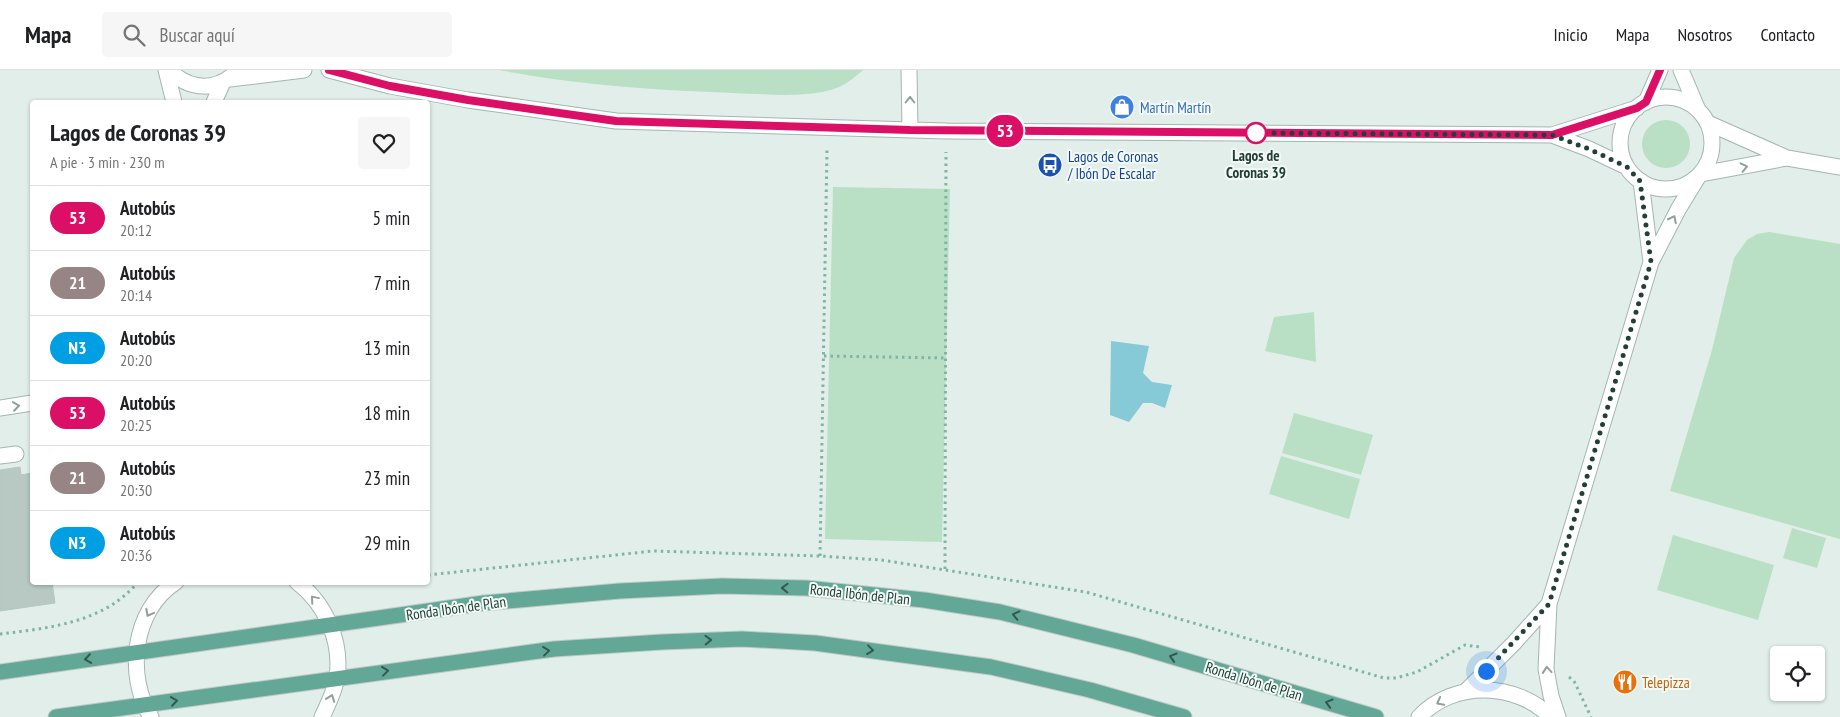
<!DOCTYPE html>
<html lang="es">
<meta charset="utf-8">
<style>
:root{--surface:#fff;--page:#f6f6f6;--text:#202124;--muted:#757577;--line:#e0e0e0}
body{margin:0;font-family:"PT Sans Narrow",sans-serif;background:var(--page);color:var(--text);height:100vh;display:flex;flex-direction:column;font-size:19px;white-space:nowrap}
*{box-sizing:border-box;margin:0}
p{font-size:16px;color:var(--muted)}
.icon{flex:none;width:28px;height:28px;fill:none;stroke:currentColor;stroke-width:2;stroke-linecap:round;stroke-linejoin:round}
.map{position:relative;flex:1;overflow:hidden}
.side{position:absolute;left:30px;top:30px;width:400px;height:485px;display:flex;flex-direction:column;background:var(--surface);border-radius:5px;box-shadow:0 1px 4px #0004}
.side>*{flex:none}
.badge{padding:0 10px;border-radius:16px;font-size:18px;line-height:32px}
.buttons{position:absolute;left:1770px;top:576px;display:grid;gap:10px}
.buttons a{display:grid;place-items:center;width:55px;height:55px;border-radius:5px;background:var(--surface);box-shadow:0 1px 4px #0004;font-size:25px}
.you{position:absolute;width:25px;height:25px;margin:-12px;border:4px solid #fff;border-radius:50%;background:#1a73e8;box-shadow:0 0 0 8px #1a73e833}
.map>.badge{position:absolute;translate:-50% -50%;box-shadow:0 0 0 2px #fff}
.round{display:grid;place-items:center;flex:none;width:52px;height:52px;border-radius:5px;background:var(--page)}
.overview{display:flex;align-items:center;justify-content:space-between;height:85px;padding:0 20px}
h1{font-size:24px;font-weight:700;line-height:38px}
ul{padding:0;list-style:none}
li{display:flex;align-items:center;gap:15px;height:65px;padding:0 20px;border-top:1px solid var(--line)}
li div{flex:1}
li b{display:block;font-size:19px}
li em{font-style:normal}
li .badge{min-width:55px;font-weight:700;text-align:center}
header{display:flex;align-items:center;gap:30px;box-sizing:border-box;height:70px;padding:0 25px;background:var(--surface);border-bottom:1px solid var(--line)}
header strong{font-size:24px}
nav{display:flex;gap:28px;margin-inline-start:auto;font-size:18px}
.search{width:350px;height:45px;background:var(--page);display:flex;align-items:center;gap:12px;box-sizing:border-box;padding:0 18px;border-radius:5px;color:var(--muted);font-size:19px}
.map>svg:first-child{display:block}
</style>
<header>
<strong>Mapa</strong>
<div class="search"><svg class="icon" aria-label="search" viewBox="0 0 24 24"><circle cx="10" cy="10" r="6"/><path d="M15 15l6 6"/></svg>Buscar aquí</div>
<nav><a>Inicio</a><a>Mapa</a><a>Nosotros</a><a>Contacto</a></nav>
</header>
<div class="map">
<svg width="1840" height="647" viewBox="0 0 1840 647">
<rect width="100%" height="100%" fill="#e2eee9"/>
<path fill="#b9e0c4" d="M499,0H863C853,9 844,16 831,20C800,28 765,24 733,23C655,20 576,15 499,0Z
M1642 74a24 24 0 1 1 48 0a24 24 0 1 1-48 0Z
M833,117L950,119L942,472L825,469Z
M1769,162L1840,174V469L1670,421L1712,280L1734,188L1747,170L1757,164Z
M1314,242L1316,292L1265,281L1274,247Z
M1294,343L1373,365L1361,405L1282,383Z
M1281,386L1360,409L1349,449L1269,424Z
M1792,458L1826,468L1817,498L1783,488Z
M1673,465L1774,495L1758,550L1657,520Z"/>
<path fill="#86c9d7" d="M1111,271L1149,276L1143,303L1152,312L1172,315L1165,338L1152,333H1143L1129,352L1110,345Z"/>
<path fill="#b7c9c2" stroke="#b4c8c0" d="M20,397L21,405L32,403V512H52L55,533L0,541V400Z"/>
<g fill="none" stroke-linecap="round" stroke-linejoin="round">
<defs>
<path id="minor" d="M166,0L174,32
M169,0C190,21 218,22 238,0
M329,0L390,16L468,30L616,51L946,61L1552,65L1637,38
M909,0L910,60
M1681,0L1698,40
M230,9L304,0
M1620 73a46 46 0 1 1 92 0a46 46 0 1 1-92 0Z
M214,32L223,12
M1646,32L1660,0
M1708,53L1787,88L1840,97
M1552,65L1589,79L1627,97
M1701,104L1787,88
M1641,111L1651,192
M0,338L32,333
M0,386L16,384
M297,512C326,534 342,572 337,607C335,621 328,634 322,647
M1465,622L1514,573L1549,534
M151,647C126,606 132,540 176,512
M1419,647C1454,610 1516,612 1551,647
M1558,647L1551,626L1546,599L1549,534L1651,192L1679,138L1698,107"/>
<path id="major" d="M0,602L484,533L620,521L722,516L806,518L924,530L1000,542L1133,575L1376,647
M56,647L554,579L662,572L742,569L815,573L991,597L1090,620L1184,647"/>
</defs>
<use href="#minor" stroke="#a4b6b0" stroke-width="17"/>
<use href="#major" stroke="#c1cac7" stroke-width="17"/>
<path stroke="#80b4a4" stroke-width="3" stroke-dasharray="2.5 4" stroke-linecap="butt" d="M824,286L945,288
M820,486L827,79
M945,499L946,82
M428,505L653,481L820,486L881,490L1086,522L1384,608H1396L1417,602L1465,575L1480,577
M0,564C49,558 104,553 138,512
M1569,607L1574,611L1591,647"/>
<use href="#minor" stroke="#fff" stroke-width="15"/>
<use href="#major" stroke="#63a796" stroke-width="15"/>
</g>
<defs><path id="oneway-chevron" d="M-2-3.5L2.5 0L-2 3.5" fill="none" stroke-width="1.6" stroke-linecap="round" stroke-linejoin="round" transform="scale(1.25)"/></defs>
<g stroke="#90a09c">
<use href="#oneway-chevron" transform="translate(910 30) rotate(-90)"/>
<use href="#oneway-chevron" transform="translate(1744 97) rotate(-13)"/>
<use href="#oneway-chevron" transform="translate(1673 149) rotate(-63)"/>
<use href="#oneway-chevron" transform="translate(16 336) rotate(-8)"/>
<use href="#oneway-chevron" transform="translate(314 529) rotate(-130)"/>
<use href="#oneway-chevron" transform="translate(149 543) rotate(118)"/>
<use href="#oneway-chevron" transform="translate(1547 600) rotate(-95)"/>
<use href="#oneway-chevron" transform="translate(331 628) rotate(-70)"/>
<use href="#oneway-chevron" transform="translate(1440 632) rotate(152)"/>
</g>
<g stroke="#315a50">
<use href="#oneway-chevron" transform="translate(785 518) rotate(-178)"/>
<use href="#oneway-chevron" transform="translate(1016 545) rotate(-167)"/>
<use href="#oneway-chevron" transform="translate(708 570) rotate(-2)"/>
<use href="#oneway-chevron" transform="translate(870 580) rotate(7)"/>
<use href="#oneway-chevron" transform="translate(546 581) rotate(-7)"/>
<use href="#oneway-chevron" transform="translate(1173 587) rotate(-163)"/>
<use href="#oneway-chevron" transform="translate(88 589) rotate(172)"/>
<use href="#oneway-chevron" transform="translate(385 601) rotate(-7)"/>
<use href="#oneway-chevron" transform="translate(174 631) rotate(-8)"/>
<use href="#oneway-chevron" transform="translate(1329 633) rotate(-164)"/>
</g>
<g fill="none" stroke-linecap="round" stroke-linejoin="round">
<defs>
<path id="line" d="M329,0L390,16L468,30L616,51L910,60L1552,65L1637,38L1646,32L1660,0"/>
</defs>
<use href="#line" stroke="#fff" stroke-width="11"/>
<use href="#line" stroke="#dc0f66" stroke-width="8"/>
<path stroke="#204038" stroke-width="5" stroke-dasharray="0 9" d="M1256,63L1552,65L1589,79L1627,97L1640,111L1651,192L1549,534L1486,601"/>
</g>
<defs>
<symbol id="shop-disc" viewBox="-11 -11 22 22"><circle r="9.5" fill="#3f7fe0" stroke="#f3faf6"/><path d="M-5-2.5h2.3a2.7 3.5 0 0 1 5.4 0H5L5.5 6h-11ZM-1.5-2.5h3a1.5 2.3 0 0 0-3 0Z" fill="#fff"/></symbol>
<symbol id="bus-disc" viewBox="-11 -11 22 22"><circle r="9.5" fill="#1a4fb4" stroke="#f3faf6"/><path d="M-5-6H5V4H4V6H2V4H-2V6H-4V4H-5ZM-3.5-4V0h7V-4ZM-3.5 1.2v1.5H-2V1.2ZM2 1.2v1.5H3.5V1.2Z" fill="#fff"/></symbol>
<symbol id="restaurant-disc" viewBox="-11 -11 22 22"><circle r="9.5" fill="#e8710a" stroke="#f3faf6"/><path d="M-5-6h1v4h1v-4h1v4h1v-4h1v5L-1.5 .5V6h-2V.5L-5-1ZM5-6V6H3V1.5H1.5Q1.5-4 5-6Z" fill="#fff"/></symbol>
</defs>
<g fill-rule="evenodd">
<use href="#shop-disc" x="1108" y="23" width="28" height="28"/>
<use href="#bus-disc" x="1036" y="81" width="28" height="28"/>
<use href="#restaurant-disc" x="1611" y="598" width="28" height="28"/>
</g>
<circle fill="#fff" stroke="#dc0f66" stroke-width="2.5" cx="1256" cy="63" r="10"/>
<g text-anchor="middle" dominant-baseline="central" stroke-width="4" stroke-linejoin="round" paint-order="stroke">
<g font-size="15" fill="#366cbe" stroke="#f3faf6" text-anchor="start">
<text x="1140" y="37">Martín Martín</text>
</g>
<g font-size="15" font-weight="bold" fill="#204038" stroke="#f3faf6">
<text x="1256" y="85">Lagos de<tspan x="1256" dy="17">Coronas 39</tspan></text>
</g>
<g font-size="15" fill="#164399" stroke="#f3faf6" text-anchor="start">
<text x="1068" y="86">Lagos de Coronas<tspan x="1068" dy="17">/ Ibón De Escalar</tspan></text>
</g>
<g font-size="15" fill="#204038" stroke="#f3faf6">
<text transform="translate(860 524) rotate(6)">Ronda Ibón de Plan</text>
<text transform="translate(456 538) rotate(-8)">Ronda Ibón de Plan</text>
<text transform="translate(1254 611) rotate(17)">Ronda Ibón de Plan</text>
</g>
<g font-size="15" fill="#c56008" stroke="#f3faf6" text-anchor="start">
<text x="1642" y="612">Telepizza</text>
</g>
</g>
</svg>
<div class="buttons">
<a><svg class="icon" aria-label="locate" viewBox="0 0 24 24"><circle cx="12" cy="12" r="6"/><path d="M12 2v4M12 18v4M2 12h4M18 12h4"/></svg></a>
</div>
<div class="you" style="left:1486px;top:601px"></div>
<b class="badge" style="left:1005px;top:61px;background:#dc0f66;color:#fff">53</b>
<section class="side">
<div class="overview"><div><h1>Lagos de Coronas 39</h1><p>A pie · 3 min · 230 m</p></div><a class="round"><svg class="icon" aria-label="heart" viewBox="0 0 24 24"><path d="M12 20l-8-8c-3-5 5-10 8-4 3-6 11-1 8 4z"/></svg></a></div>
<ul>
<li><span class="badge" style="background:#dc0f66;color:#fff">53</span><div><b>Autobús</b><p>20:12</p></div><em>5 min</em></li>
<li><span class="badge" style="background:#978585;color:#fff">21</span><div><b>Autobús</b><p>20:14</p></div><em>7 min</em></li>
<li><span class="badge" style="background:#009fe3;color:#fff">N3</span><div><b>Autobús</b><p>20:20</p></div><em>13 min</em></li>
<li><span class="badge" style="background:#dc0f66;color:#fff">53</span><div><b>Autobús</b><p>20:25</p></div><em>18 min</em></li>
<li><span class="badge" style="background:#978585;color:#fff">21</span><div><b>Autobús</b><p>20:30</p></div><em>23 min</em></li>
<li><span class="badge" style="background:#009fe3;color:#fff">N3</span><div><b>Autobús</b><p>20:36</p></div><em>29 min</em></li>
</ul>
</section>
</div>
